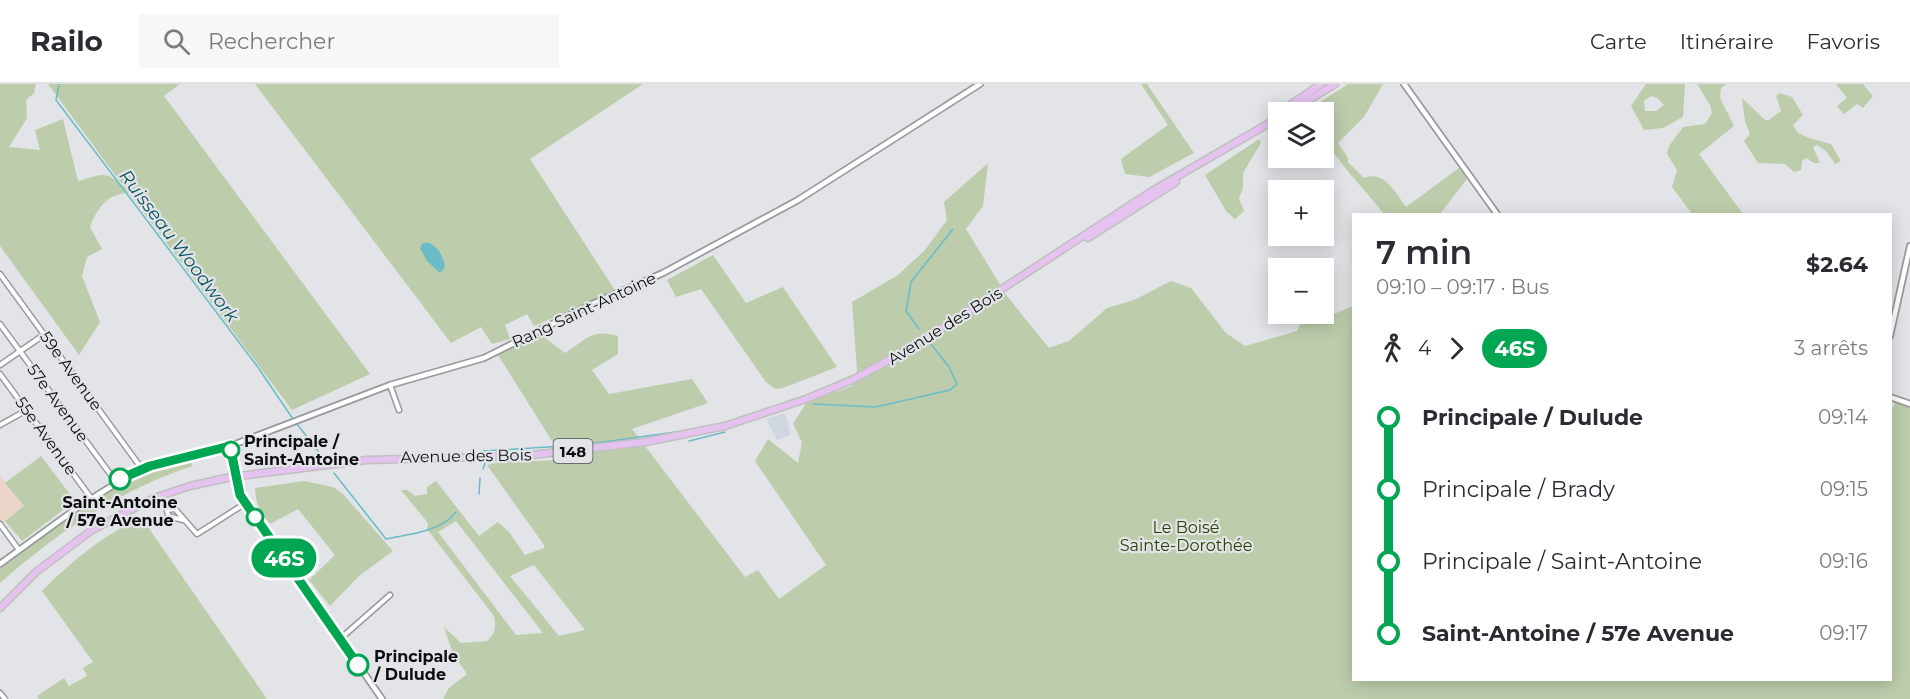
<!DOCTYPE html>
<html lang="fr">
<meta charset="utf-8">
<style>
:root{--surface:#fff;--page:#f7f7f7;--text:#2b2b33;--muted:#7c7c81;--line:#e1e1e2}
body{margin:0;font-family:Montserrat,sans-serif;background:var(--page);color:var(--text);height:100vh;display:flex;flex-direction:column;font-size:22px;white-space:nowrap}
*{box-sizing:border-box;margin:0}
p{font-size:20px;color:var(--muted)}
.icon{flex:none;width:33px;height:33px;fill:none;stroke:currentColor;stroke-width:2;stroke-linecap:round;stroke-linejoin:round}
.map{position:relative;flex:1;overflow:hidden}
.drawer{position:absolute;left:1352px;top:129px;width:540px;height:468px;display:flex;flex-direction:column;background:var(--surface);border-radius:0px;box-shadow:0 3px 15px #0003}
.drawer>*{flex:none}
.badge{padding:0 12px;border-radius:20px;font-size:21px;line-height:39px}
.tools{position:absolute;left:1268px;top:18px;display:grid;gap:12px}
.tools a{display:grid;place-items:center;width:66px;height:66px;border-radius:0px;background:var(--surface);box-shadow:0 3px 15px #0003;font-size:30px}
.map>.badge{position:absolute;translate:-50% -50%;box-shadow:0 0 0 3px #fff}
.legs{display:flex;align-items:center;gap:9px;height:66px;padding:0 24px;font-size:20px}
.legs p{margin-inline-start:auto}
.overview{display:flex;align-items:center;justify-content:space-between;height:102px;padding:0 24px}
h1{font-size:33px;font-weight:600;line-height:45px}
ul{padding:0 24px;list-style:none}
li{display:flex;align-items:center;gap:21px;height:72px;font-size:22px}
li i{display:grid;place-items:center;width:9px;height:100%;margin:0 8px;background:currentColor}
li i::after{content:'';width:15px;height:15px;margin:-8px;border:4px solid;border-radius:50%;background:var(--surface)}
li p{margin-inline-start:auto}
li:first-child i{background:linear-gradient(#0000 50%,currentColor 0)}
li:last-child i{background:linear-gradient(currentColor 50%,#0000 0)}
header{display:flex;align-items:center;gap:36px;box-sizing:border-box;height:84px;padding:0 30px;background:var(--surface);border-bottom:2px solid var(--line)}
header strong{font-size:28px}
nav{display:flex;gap:33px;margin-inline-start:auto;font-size:21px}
.search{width:420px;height:54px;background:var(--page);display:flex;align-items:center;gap:15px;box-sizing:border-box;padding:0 21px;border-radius:0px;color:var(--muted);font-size:22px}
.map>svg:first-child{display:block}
</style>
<header>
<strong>Railo</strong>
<div class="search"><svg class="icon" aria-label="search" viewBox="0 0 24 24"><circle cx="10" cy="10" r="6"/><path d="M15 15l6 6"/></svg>Rechercher</div>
<nav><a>Carte</a><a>Itinéraire</a><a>Favoris</a></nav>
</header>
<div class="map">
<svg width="1910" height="615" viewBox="0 0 1910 615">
<rect width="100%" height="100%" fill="#e2e4e7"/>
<path fill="#d1d7e0" d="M785,329L791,351L777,356L766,335Z"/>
<path fill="#ead5c8" d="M0,392L24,423L1,440L0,438Z"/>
<path fill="#bdcdab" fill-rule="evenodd" d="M0,0H36L34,9L26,16L27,34L9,63L40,66L35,46L63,35L78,97C102,91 104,85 124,103L48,0H180L164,12L370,290L292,326L129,109C108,109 97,124 90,143L102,165L87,173L82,192L100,238L79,271L0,162Z
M255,0H643L530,75L616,208L534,242L527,230L505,241L510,255L492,260L481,243L451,259Z
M1141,0H1147L1194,69L1149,93L1125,90L1121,75L1168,41Z
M1348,0H1383L1364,33L1338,59L1348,74V78L1364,94C1384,86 1396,109 1406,123L1459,84L1467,95L1440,130H1384C1369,110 1327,68 1323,47C1322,42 1323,34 1323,28H1313L1311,24Z
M1646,0H1685L1683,33L1663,44L1644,46L1631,22ZM1651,12L1657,14L1664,21L1656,27H1645L1644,17Z
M1697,0H1727L1721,4L1720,14L1734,42L1699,70L1743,130H1692L1672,103L1677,86L1667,70L1669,62L1683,43L1705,40L1712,29L1710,21Z
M1836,0H1863L1873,12L1863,24L1857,20L1844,30L1837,22L1847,14Z
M1780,9L1792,13L1803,31L1793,41L1797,48L1806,53L1831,60L1841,77L1835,80L1826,67L1817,61L1813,63L1820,79H1814L1806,74L1802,77L1801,86L1794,88L1785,80L1758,79L1744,57L1750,50L1745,37L1742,14L1765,36H1769L1781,27L1776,12Z
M1259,55L1261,59L1243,89V105L1239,114L1244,127L1235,135L1226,127L1205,91Z
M988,79L983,122L966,145L1007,212L1049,264L1069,257L1107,224L1134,216L1171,197L1191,204L1226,249L1245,262L1297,247L1305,230H1323V221L1334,230L1353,222V596H1890V328L1896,318L1910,324V615H443L449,604L467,590L453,570L444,543L461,559L487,557C496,549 496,543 494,532L427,445L428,439L401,406H407L415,412L427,410V403L436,397L479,452L498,438L509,448L525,471L544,464V461L487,381L499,378L564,376L498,271L540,250L565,269C586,256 591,244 618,252V270L592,286L609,310L692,295L708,319L632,345L745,493L758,486L779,515L826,481L755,377L768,355L798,379L802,358L793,340L806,319L852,302L857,286L852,218L898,191L925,166L947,136L944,118ZM456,437L543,549L516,551L438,448ZM534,481L585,546L559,552L510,492Z
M713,171L746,219L783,203L837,283L783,304L775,305L766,298L701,205L676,213L667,196Z
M41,372L75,417L22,457L5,437L24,422L5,399Z
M190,377L193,382C119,406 58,448 0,499V485C50,448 126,380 190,377Z
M304,397L333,403L342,409L393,467L359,492L330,522L309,496L335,471L298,425L270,440C260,428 256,420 255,404Z
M141,433L267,615H39L37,612L64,594L69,602L87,592L83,584L93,578L42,507C74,475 100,454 141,433Z"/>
<path fill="#69bcc8" d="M427,158C438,163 443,171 445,183L440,189L427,177L420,164L422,160Z"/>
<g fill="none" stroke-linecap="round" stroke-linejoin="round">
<path stroke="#69bcc8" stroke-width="1.5" d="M59,0L56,16L257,282L293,335
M919,245L906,227L911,198L953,145
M813,320L876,323L950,306L957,300L949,283L931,260
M297,340L324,375
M681,347H682
M689,357L725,348
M483,367L581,361L676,348
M483,385L485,379
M334,389L386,455C409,450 441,448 456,428
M479,410L480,394"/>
<defs>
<path id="minor" d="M0,190L142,385
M0,240L116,398
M0,281L45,250
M0,290L91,414
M390,301L399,326
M0,341L27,326
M183,436L168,432L167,426L175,425L197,450L246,419
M0,440L19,466
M340,555L390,511
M0,609L5,615"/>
<path id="tertiary" d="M1404,0L1497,130
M1890,252L1910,162
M1890,313L1910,320
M230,362L241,412L382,615
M0,480L77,424L134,388L230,362L390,301L484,274L590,221L663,189L798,116L980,0"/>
<path id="primary" d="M1280,28L1321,0
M1289,28L1335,0
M1088,154L1176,98
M0,524L36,488L92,446L154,414L190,402L231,393L367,376L523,372L645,358L725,342L806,315L854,295L913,263L1152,107L1278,34"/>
</defs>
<use href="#minor" stroke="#999a9d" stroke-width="7"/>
<use href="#tertiary" stroke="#999a9d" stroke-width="8"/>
<use href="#primary" stroke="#c0c0c1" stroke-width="9"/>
<use href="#minor" stroke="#fff" stroke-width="4"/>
<use href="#tertiary" stroke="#fff" stroke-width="4.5"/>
<use href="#primary" stroke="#e5c2ef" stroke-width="6"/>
</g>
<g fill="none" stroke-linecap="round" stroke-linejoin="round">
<defs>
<path id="line-1" d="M120,395L150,382L230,362L240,411L358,581"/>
</defs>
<use href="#line-1" stroke="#fff" stroke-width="14"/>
<use href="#line-1" stroke="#00a651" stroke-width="9"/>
</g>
<g fill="#fff" stroke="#00a651" stroke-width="3">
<circle cx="231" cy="366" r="8"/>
<circle cx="120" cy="395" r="10"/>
<circle cx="255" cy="433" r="8"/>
<circle cx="358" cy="581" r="10"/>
</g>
<g text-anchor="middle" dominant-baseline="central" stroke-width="4.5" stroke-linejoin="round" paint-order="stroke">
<rect fill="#e2e4e7" stroke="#4d4e50" stroke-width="1.5" x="553.5" y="355" width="39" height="24" rx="4.5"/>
<g font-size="15" font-weight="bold" fill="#0d0e0f">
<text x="573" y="367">148</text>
</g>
<g font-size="16" fill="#0d0e0f" stroke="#e2e4e7">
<text transform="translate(584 226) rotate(-25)">Rang Saint-Antoine</text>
<text transform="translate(945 242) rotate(-32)">Avenue des Bois</text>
<text transform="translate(71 287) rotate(54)">59e Avenue</text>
<text transform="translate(58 319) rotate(54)">57e Avenue</text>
<text transform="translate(46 352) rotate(54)">55e Avenue</text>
<text transform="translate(466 372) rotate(-1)">Avenue des Bois</text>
</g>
<g font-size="16" font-weight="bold" fill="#0d0e0f" stroke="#e2e4e7" text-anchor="start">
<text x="244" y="357">Principale /<tspan x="244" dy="18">Saint-Antoine</tspan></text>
<text x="120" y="418" text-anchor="middle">Saint-Antoine<tspan x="120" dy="18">/ 57e Avenue</tspan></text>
<text x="374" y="572">Principale<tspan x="374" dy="18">/ Dulude</tspan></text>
</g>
<g font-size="16" fill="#293f00" stroke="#e2e4e7">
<text x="1186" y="443">Le Boisé<tspan x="1186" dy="18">Sainte-Dorothée</tspan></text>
</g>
<g font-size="18" font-style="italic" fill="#08545d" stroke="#e2e4e7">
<text transform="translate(179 162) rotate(53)">Ruisseau Woodwork</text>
</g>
</g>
</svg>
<div class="tools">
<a><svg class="icon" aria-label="layers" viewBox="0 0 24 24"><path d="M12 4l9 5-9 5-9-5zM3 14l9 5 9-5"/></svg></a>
<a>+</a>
<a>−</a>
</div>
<b class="badge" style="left:284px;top:474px;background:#00a651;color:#fff">46S</b>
<section class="drawer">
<div class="overview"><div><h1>7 min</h1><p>09:10 – 09:17 · Bus</p></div><b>$2.64</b></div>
<div class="legs"><svg class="icon" aria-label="walk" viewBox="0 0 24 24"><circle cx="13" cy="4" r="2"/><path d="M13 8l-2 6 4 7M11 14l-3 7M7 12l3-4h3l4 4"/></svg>4<svg class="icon" aria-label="forward" viewBox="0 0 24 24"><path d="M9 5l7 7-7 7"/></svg><b class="badge" style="background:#00a651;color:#fff">46S</b><p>3 arrêts</p></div>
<ul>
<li><i style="color:#00a651"></i><b>Principale / Dulude</b><p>09:14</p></li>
<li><i style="color:#00a651"></i><span>Principale / Brady</span><p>09:15</p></li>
<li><i style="color:#00a651"></i><span>Principale / Saint-Antoine</span><p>09:16</p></li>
<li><i style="color:#00a651"></i><b>Saint-Antoine / 57e Avenue</b><p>09:17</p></li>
</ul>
</section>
</div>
